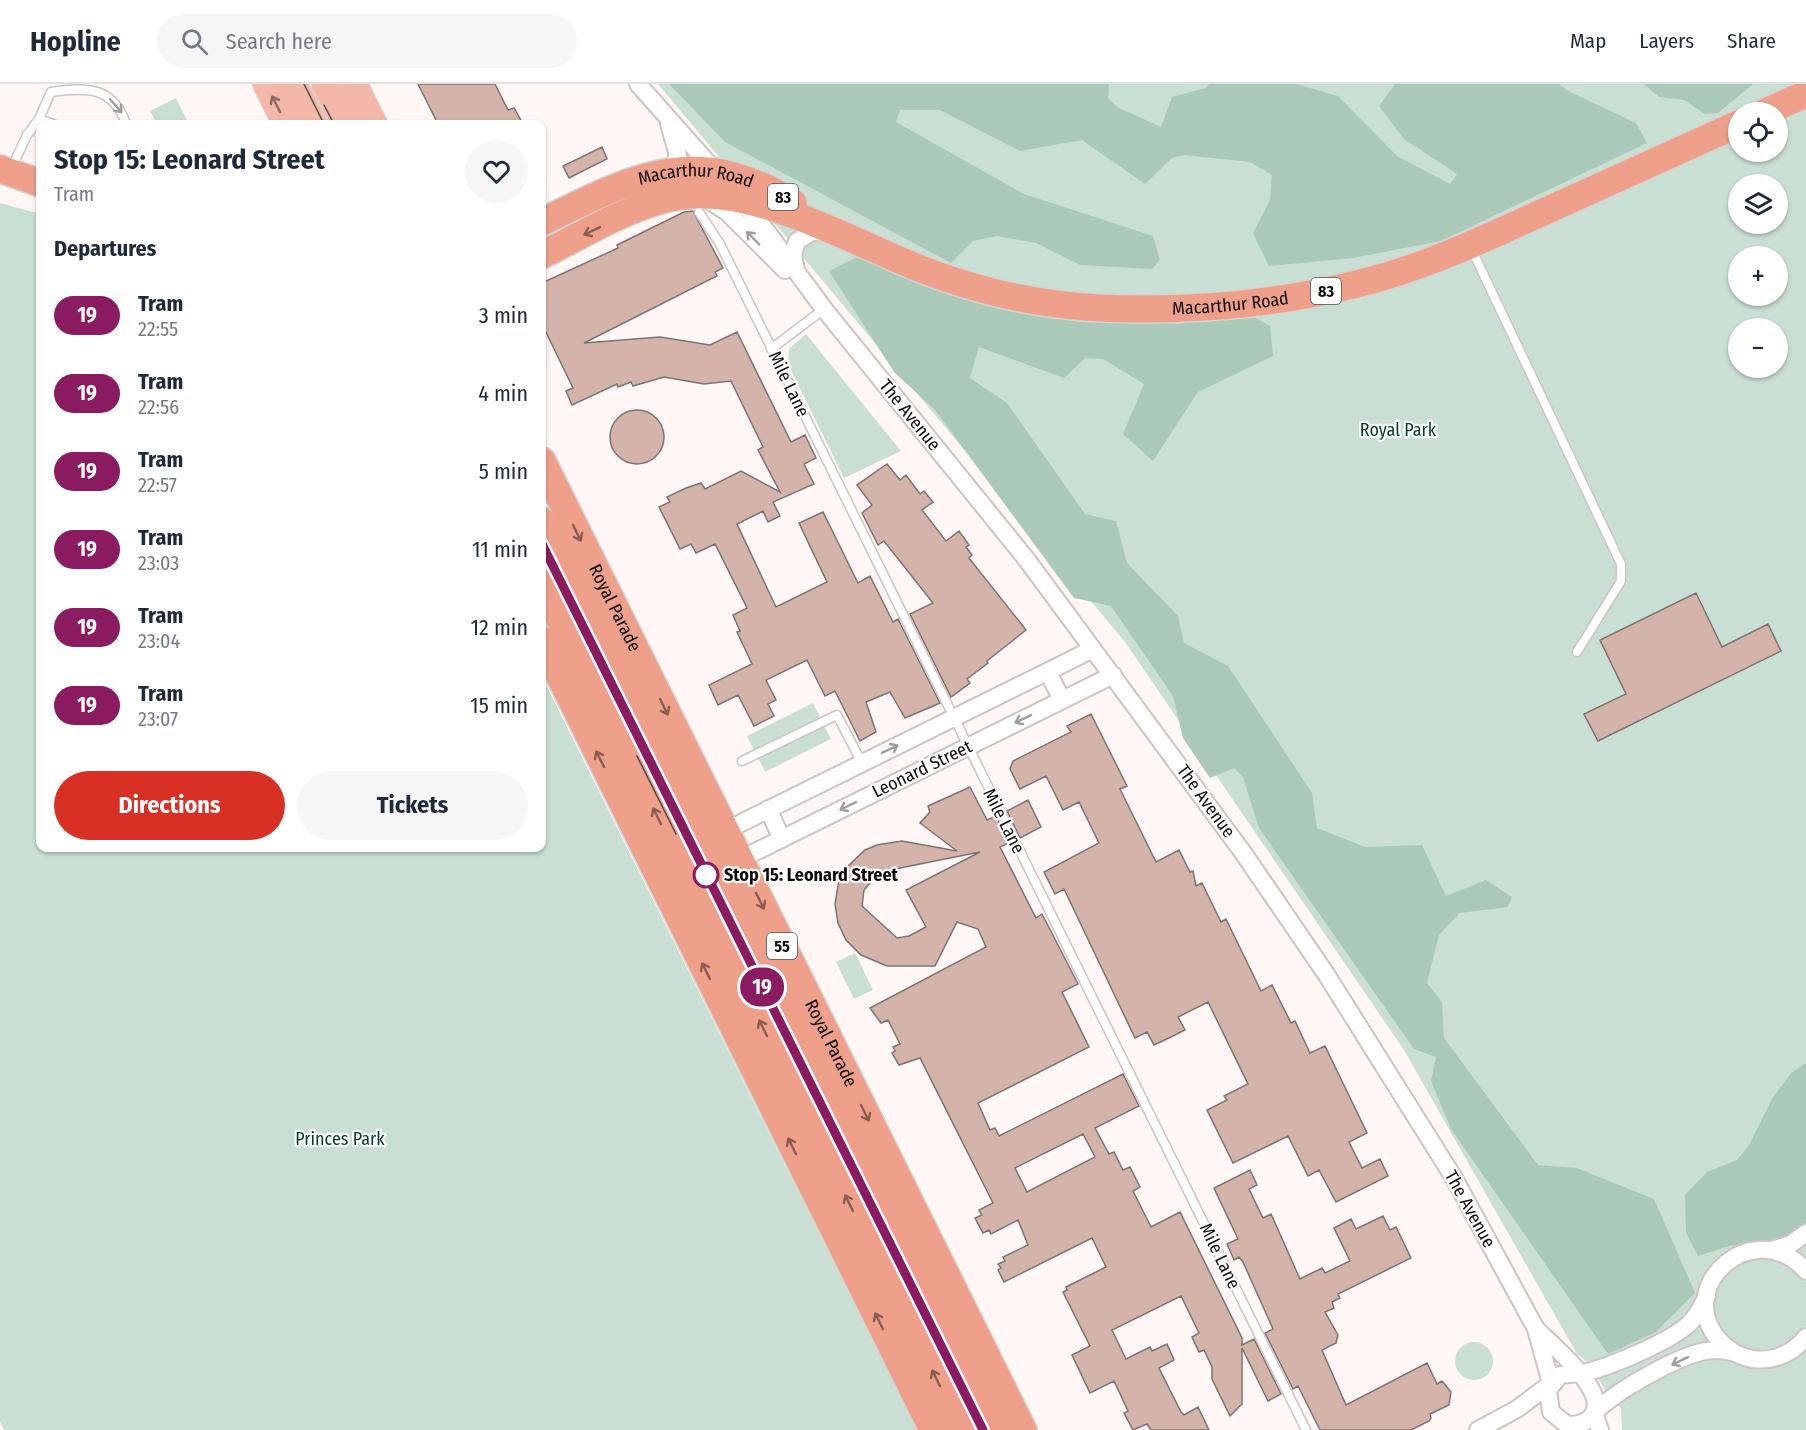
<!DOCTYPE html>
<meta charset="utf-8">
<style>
:root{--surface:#fff;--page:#f6f6f7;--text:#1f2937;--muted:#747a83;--line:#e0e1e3;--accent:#d93025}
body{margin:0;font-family:"Fira Sans Condensed",sans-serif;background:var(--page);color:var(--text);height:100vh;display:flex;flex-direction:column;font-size:22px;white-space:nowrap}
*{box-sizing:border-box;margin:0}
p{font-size:20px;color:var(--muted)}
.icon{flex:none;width:33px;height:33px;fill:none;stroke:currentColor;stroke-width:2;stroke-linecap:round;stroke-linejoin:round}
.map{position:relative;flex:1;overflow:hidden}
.panel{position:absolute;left:36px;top:36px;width:510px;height:732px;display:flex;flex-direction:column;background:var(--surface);border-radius:12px;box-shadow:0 2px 4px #0004}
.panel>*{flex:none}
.badge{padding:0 12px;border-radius:20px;font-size:21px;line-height:39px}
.buttons{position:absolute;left:1728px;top:18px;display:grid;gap:12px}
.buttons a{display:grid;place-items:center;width:60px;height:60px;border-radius:50%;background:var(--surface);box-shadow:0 2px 4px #0004;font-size:30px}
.map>.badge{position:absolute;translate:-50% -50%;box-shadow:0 0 0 3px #fff}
h2{padding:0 18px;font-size:22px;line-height:54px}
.round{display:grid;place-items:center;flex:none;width:63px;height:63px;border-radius:32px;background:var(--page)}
.overview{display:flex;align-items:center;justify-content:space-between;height:102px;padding:0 18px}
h1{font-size:28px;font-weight:700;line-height:45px}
.button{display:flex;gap:12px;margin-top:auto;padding:12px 18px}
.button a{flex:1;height:69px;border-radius:36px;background:var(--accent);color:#fff;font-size:24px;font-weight:700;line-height:69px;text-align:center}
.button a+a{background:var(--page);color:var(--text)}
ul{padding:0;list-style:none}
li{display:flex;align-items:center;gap:18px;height:78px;padding:0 18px}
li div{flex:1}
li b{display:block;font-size:22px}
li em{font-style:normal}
li .badge{min-width:66px;font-weight:700;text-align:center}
header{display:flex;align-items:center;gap:36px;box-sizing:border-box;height:84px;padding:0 30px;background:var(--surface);border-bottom:2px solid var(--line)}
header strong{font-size:28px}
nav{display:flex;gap:33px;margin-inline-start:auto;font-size:21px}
.search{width:420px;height:54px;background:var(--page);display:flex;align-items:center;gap:15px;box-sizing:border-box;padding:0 21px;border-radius:33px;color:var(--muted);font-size:22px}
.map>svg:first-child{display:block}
</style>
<header>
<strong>Hopline</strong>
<div class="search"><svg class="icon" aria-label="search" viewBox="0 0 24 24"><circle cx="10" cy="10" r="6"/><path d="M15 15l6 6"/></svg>Search here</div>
<nav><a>Map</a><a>Layers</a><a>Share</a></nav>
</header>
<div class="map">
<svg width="1806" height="1346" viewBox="0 0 1806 1346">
<rect width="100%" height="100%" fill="#fff7f5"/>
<path fill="#cadfd3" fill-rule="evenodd" d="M658,0H1806V1346H1622L1621,1324L1606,1308L1590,1280L1577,1270L1404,966L1125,558ZM1738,28H1778V68H1738ZM1738,100H1778V140H1738ZM1738,172H1778V212H1738ZM1738,244H1778V284H1738Z
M176,14L189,40H157L150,27Z
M0,119L40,130V764H542V593L917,1346H4L0,1338Z
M806,250L901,367L844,394L788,280L789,265Z
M813,619L831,655L765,688L747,652Z
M855,869L873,906L854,915L836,878Z
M1455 1277a19 19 0 1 1 38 0a19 19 0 1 1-38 0Z"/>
<path fill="#aac9b8" d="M669,0H1109L1108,14L1117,23L1161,43L1172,13L1206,4L1209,0H1296L1338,12L1397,72L1450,100L1457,90L1404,55L1379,22L1395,0H1559L1568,7L1636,39L1647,59L1441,157L1353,174L1269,182L1253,149L1270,116L1272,91L1250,78L1185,71L1172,74L1145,100L1082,56L1020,67L940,26H900L896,38L1024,110L1153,152L1160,176L1152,185L1080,181L1036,159L997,152L973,157L951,179L725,58Z
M1644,0H1753L1718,29L1705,30L1684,16L1659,13Z
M857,173L1036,230L1179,240L1249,230L1270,242L1273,272L1198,308L1153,377L1123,350L1144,300L1103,275L1085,274L1064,294L979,263L970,294L1007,319L1085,430L1116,437L1127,479L1178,532L1184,559L1228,582L1312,709L1317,744L1365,763L1422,761L1446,812L1486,796L1512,813L1508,823L1460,829L1439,851L1427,899L1442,918L1444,954L1538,1081L1577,1084L1654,1115L1695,1209L1656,1248L1608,1270L1451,1045L1431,997L1436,973L1414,965L1259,744L1243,693L1234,684L1210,694L1183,654L1173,612L1111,522L1074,514L935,326L894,288L829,187Z
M1806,979V1141L1779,1157L1729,1162L1698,1172L1686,1149L1685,1111L1707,1088L1737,1076L1749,1061L1772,1015L1791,989Z"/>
<path fill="#d4b4aa" stroke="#7d7472" stroke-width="1.5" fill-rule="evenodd" d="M418,0H495L508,26L514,24L523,40H438Z
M602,63L607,75L569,94L563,82Z
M693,127L723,184L715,188L717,192L584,259L660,253L710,261L737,248L791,358L805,351L816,374L804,380L814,400L773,418L780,432L768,438L763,427L737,440L776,523L827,498L799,439L823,428L858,499L870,492L893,538L898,535L940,619L905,634L890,608L866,618L876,648L860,657L835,607L825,612L807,576L766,596L776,616L768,620L774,632L754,642L738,611L718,621L709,601L752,580L737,548L740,547L733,531L747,524L715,460L696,469L691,460L680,465L659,423L670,418L667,413L686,404L701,399L705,405L741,387L780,408L758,366L763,363L731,297L704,300L664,293L633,302L631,298L618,303L617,300L572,321L566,307L573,304L542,240V199L618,164L617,161L684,128Z
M610 353a27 27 0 1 1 54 0a27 27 0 1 1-54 0Z
M887,380L900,396L906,391L920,410L924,407L933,418L922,426L946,457L959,447L969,461L966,463L972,471L969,474L1026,546L987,577L988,579L967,595L970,599L951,613L910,530L933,519L884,457L878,461L862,429L872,421L857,401Z
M1696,509L1722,563L1768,540L1781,567L1598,657L1584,630L1626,610L1600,556Z
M1091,630L1127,702L1120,705L1156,778L1179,766L1190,788L1193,787L1196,802L1202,799L1221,838L1226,835L1261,907L1272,901L1291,939L1295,937L1310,969L1325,962L1367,1049L1349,1058L1362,1084L1380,1075L1388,1092L1336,1118L1319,1086L1308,1092L1288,1052L1233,1079L1207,1026L1227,1016L1224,1012L1248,1000L1208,918L1178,933L1185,946L1171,953L1154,961L1147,948L1135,954L1064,805L1055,810L1044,788L1099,759L1079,718L1063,726L1046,692L1020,705L1010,685L1013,677L1071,648L1067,642Z
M970,703L987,736L996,732L1009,759L1000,763L1036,834L1042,830L1078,900L1062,908L1089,963L978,1019L990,1046L995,1044L999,1052L1123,990L1139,1022L1095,1044L1109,1070L1114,1068L1123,1086L1130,1083L1140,1103L1133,1107L1151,1143L1180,1128L1242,1254V1261L1254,1255L1281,1310L1268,1317L1242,1264V1320L1230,1332L1212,1295V1283L1204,1266L1199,1268L1192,1253L1199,1249L1181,1212L1112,1246L1126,1275L1150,1263L1152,1267L1167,1260L1174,1276L1159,1284L1181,1328L1184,1331L1198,1323L1209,1346H1151L1147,1340L1133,1346L1124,1329L1128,1327L1114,1297L1090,1309L1072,1271L1090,1262L1063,1208L1067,1206L1066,1203L1106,1183L1092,1154L1004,1198L998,1186L1001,1184L998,1180L1005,1177L1003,1173L1028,1161L1018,1136L991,1150L989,1146L983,1149L975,1134L982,1131L979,1126L993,1119L920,974L899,981L892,969L895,967L893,963L900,960L888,936L881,939L870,924L986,863L978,845L957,838L935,882H887L861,871L846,856L838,839L835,820L839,796L846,784L865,766L877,761L902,757L957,767L920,739L930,728L928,722ZM980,768L906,806L926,843L909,852L897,854L862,822L864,806L880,788ZM1083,1050L1095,1073L1027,1108L1015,1084Z
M1028,716L1041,743L1020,754L1007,727Z
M1250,1086L1257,1101L1249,1105L1263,1134L1271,1130L1300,1195L1322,1184L1325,1189L1350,1177L1334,1144L1351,1135L1356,1145L1383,1132L1390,1146L1396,1143L1411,1174L1338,1210L1340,1214L1332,1218L1334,1224L1325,1228L1338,1251L1336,1259L1322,1266L1346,1321L1427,1279L1437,1300L1442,1297L1451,1308L1449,1321L1430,1330L1431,1334L1429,1337L1411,1346H1320L1298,1302L1293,1305L1265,1249L1273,1245L1243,1178L1239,1173L1234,1176L1227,1160L1238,1155L1214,1104Z"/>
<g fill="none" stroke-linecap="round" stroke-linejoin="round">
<defs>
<path id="service" d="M39,35L51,8C86,3 113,2 126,40
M11,85L27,51L39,35L53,40
M699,128L720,160L1306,1346
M1471,164L1621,480V497L1577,568
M771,265L824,225
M742,677L837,631L862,679"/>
<path id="minor" d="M638,0L715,87
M669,40L678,71L671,88
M707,115L727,128L785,186
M741,117L768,149L824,225L1027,476L1244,770L1326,890L1454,1094L1536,1245L1551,1299
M796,186L793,171L797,157L812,148L829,147
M1048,588L1062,616
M768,725L782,755
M725,747L1093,565
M739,776L1113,591
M1772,1166L1791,1160L1806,1149
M1806,1187C1756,1130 1673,1200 1718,1255C1727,1265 1739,1273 1753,1275C1774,1278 1793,1269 1806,1253
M1536,1245C1552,1261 1613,1310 1591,1333C1584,1340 1575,1342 1566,1340L1551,1328L1548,1306L1560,1291L1578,1289
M1579,1290C1608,1284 1667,1259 1689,1240C1697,1232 1702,1222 1707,1212
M1595,1328C1616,1307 1677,1272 1706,1267C1716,1265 1726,1266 1735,1269
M1594,1329L1600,1346
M1478,1346L1517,1325L1550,1300"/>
<path id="primary" d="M266,0L286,40
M294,0L314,40
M325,0L345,40
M354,0L374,40"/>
<g id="trunk">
<path d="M1765,28L1806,10"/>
<path d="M0,85L40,99"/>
<path id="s1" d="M542,138C633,93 697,58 793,119"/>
<path id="s2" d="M542,171C583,151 635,118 681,112C756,101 852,158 921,185C977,207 1040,221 1100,224C1195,228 1292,219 1383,193C1434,178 1482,156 1530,134C1600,103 1669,71 1738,40"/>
<path id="s3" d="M542,377L1023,1346"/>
<path d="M542,437L994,1346"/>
<path d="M542,499L962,1346"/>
<path d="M542,556L933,1346"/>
</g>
</defs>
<use href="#service" stroke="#cdc4c1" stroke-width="11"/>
<use href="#minor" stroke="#cdc4c1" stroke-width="20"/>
<use href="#primary" stroke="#d4d3d3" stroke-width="28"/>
<use href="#trunk" stroke="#d4d3d3" stroke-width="30"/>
<use href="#service" stroke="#fff" stroke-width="8"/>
<use href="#minor" stroke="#fff" stroke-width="16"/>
<use href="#primary" stroke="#f3b8a7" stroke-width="26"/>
<use href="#trunk" stroke="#efa08a" stroke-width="27"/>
<path stroke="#4f4b49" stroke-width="1.5" d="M304,0L324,40
M324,21L334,40
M542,460L983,1346
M637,672L676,750"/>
</g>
<defs><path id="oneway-shaft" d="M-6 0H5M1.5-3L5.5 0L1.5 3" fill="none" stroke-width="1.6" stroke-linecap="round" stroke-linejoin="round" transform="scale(1.5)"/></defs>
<use stroke="#8c6a60" href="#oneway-shaft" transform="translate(276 20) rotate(-117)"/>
<g stroke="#9f9d9d">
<use href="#oneway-shaft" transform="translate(116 22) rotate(49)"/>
<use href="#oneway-shaft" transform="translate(753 154) rotate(-134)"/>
<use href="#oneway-shaft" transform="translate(1023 635) rotate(154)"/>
<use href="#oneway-shaft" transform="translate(890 665) rotate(-26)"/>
<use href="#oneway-shaft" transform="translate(848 722) rotate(154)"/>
<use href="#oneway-shaft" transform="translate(1680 1277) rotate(155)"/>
</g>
<g stroke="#8a5d50">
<use href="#oneway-shaft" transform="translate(592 147) rotate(154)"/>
<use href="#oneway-shaft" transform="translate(577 449) rotate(64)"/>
<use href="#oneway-shaft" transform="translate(664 623) rotate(64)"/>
<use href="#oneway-shaft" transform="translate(600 675) rotate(-117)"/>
<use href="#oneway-shaft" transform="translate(657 732) rotate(-116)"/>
<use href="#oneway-shaft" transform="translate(760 817) rotate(64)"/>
<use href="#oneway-shaft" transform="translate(706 887) rotate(-116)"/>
<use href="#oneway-shaft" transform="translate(763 944) rotate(-116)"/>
<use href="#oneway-shaft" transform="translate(865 1029) rotate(64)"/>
<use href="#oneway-shaft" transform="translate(792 1062) rotate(-116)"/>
<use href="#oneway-shaft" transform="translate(849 1119) rotate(-116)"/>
<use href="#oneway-shaft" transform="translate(879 1237) rotate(-116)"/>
<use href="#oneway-shaft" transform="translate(936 1294) rotate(-116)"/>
</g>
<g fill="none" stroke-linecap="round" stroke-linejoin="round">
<defs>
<path id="line" d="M542,460L983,1346"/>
</defs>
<use href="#line" stroke="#fff" stroke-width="14"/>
<use href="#line" stroke="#8a1b61" stroke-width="9"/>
</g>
<circle fill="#fff" stroke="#8a1b61" stroke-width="3" cx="706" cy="791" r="12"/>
<g text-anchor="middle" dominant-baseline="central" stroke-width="4.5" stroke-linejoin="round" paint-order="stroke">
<g fill="#fff" stroke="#565454" stroke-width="1.5">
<rect x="768" y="100" width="30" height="26" rx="4.5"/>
<rect x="1311" y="194" width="30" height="26" rx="4.5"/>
<rect x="767" y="849" width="30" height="26" rx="4.5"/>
</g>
<g font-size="16" font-weight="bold" fill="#0e0b0a">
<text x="783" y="113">83</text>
<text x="1326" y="207">83</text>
<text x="782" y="862">55</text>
</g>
<g font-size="18" fill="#0e0b0a" stroke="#fff">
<text stroke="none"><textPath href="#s1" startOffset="164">Macarthur Road</textPath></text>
<text stroke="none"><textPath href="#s2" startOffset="720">Macarthur Road</textPath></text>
<text transform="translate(789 300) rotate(64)">Mile Lane</text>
<text transform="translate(910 331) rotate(51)">The Avenue</text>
<text stroke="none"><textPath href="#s3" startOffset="164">Royal Parade</textPath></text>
<text transform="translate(922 685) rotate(-26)">Leonard Street</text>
<text transform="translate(1206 717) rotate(54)">The Avenue</text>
<text transform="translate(1004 737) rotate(63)">Mile Lane</text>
<text stroke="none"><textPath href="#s3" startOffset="650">Royal Parade</textPath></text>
<text transform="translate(1470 1125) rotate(61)">The Avenue</text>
<text transform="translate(1220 1172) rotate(64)">Mile Lane</text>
</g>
<g font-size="18" fill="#003c26" stroke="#fff">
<text x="1398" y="346">Royal Park</text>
<text x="340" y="1055">Princes Park</text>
</g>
<g font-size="18" font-weight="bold" fill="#0e0b0a" stroke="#fff" text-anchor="start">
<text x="724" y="791">Stop 15: Leonard Street</text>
</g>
</g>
</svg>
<div class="buttons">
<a><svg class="icon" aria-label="locate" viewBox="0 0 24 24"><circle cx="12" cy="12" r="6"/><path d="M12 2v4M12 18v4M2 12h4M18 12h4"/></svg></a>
<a><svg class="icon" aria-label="layers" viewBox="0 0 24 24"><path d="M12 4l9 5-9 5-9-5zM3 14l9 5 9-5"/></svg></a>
<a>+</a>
<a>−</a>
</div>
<b class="badge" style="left:762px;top:903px;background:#8a1b61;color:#fff">19</b>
<section class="panel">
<div class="overview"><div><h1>Stop 15: Leonard Street</h1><p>Tram</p></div><a class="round"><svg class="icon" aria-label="heart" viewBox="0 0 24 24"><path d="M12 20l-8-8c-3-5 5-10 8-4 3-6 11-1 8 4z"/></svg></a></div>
<h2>Departures</h2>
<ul>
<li><span class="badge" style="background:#8a1b61;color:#fff">19</span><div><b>Tram</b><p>22:55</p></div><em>3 min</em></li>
<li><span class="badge" style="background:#8a1b61;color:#fff">19</span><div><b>Tram</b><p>22:56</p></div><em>4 min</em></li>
<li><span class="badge" style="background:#8a1b61;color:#fff">19</span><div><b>Tram</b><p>22:57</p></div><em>5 min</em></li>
<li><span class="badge" style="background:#8a1b61;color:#fff">19</span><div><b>Tram</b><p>23:03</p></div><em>11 min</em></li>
<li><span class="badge" style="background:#8a1b61;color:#fff">19</span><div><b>Tram</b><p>23:04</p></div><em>12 min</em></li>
<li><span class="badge" style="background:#8a1b61;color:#fff">19</span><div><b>Tram</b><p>23:07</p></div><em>15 min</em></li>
</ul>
<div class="button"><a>Directions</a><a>Tickets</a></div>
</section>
</div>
